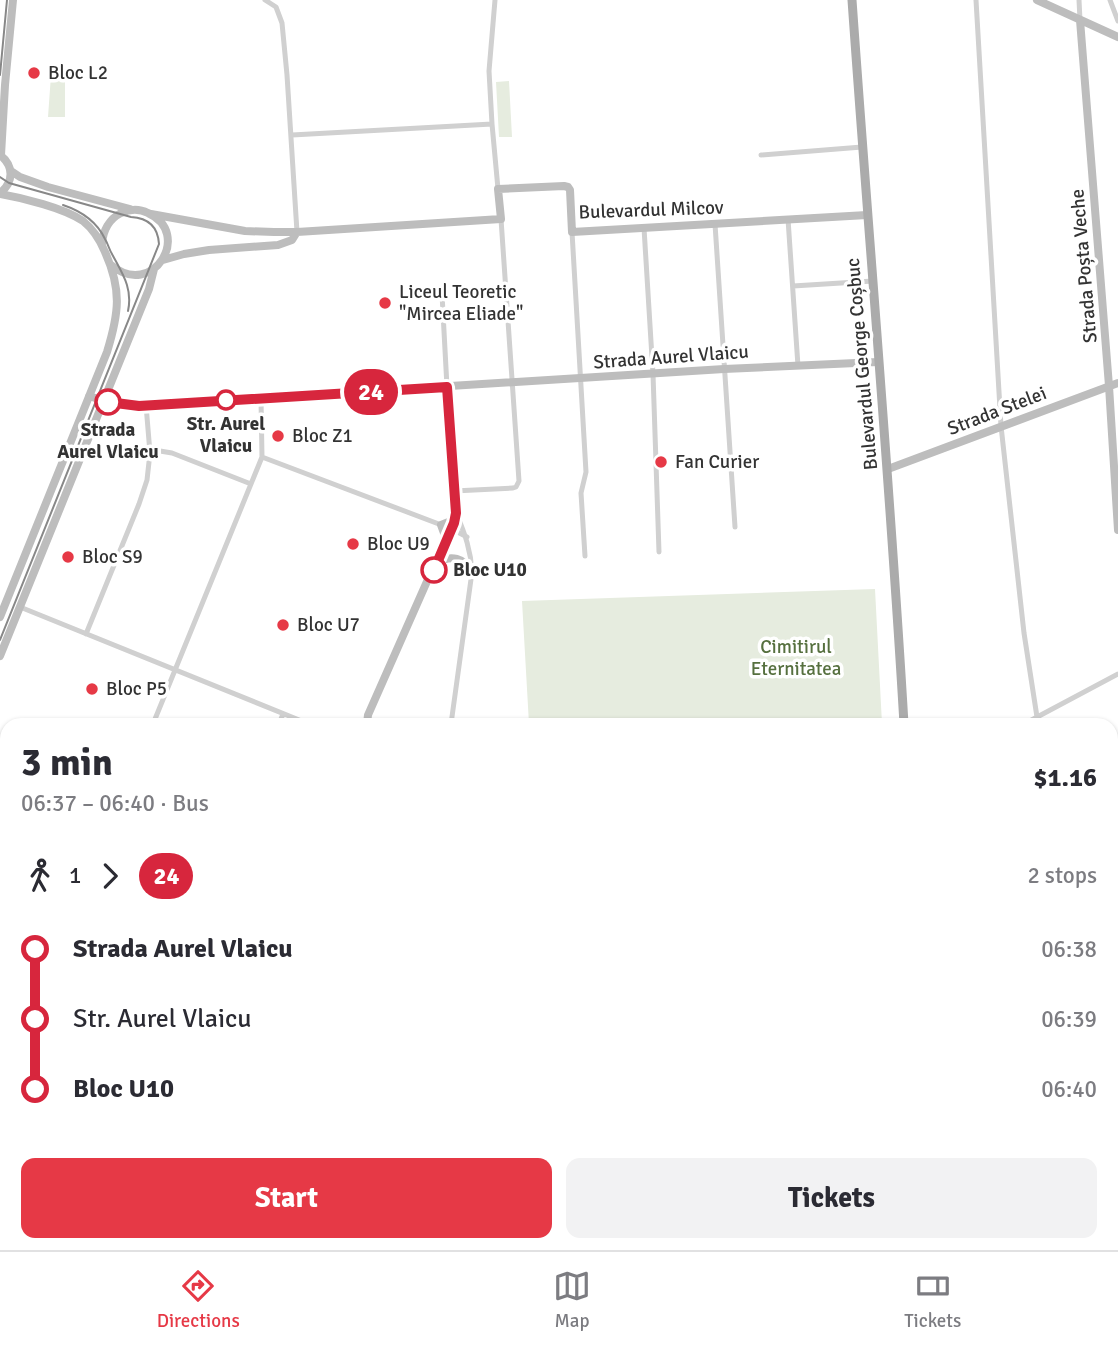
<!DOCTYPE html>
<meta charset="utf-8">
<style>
:root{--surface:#fff;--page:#f2f2f3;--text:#2b2b33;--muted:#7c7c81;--line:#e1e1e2;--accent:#e63946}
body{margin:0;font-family:Signika,sans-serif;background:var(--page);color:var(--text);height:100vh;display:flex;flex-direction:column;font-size:26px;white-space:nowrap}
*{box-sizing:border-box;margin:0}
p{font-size:23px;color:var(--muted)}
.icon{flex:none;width:38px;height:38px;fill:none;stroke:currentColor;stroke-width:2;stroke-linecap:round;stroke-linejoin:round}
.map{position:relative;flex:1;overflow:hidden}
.panel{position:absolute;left:0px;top:718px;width:1118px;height:534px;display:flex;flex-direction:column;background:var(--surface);border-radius:21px 21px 0 0;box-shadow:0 2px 5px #0004}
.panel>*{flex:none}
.badge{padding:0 14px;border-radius:23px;font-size:24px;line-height:46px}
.map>.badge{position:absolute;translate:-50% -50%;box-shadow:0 0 0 4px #fff}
.legs{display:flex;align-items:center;gap:10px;height:77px;padding:0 21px;font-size:23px}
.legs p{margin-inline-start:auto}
.summary{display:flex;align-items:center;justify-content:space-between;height:119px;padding:0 21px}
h1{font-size:38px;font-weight:700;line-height:52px}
.button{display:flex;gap:14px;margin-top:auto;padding:14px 21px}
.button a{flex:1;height:80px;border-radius:14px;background:var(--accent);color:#fff;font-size:28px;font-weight:700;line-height:80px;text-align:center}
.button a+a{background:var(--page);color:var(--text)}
ul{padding:0 21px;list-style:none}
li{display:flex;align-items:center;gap:24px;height:70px;font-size:26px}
li i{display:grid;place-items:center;width:10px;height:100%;margin:0 9px;background:currentColor}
li i::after{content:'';width:18px;height:18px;margin:-9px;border:5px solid;border-radius:50%;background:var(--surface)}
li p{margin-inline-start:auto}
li:first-child i{background:linear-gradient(#0000 50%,currentColor 0)}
li:last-child i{background:linear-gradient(currentColor 50%,#0000 0)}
.menu{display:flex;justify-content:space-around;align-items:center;height:98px;border-top:2px solid var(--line);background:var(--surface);font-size:19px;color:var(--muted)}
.menu a{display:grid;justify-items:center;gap:4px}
.menu .active{color:var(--accent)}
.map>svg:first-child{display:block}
</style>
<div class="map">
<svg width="1118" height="1250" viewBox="0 0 1118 1250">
<rect width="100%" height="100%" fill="#fff"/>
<path fill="#e6ecdf" d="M51,75H65V117H48Z
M509,81L512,137H499L496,82Z
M875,589L882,724H529L522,601Z
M1118,1093V1182L1111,1181V1102L1115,1094Z"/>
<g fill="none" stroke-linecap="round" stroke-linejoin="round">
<path stroke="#d0d0d0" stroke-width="5" d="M265,0L276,7L282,23L287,75L297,232
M495,0L489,71L492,124L498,189
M976,0L1001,426L1024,633L1037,717L1040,724
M1079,0L1080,20
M1110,0L1118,21
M292,135L492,124
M761,155L862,147
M788,219L798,366
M715,224L735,527
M644,228L653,374L659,552
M572,232L586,472L581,493L585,556
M793,286L873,281
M442,294L447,387
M150,453L160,451L172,453L251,484
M262,457L452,529L467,537
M454,491L513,488L516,487L519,481L501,219
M20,607L309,724
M86,634L139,504L147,480L150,453L146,405
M153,724L262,457L261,399
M279,724L283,714
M451,724L472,572C471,551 465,534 457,515
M1024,724L1118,674
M1111,819L1118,816
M0,848L7,850
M0,918L7,922
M1111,921L1118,940
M1111,954L1118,952
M524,1244V1250"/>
<path stroke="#bdbdbd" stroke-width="8" d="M1037,0L1118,37
M1080,20L1109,386L1118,530
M0,155C14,166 14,182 0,193
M1,155L5,85L13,0
M11,171L20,177L48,187L130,209
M0,194C23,198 64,208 83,221C93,229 100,240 105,252C122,290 119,313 107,352L0,617
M151,214L245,231L274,232H297L501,219L498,189L564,186L568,187L570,190L572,232L867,215
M102,244C103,231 109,219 121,213C130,209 140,209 148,213C193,233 153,300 111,265
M163,260L184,254L209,250L278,245L292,240L297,232
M89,396L114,404L146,405L724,369L878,362
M888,469L1118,383
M446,542L445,536L441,525L451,521L454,515
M437,563C451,554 464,558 472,572
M0,656L149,289L154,269
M367,724L368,715L455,518L447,387
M0,1077L7,1080
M1111,1083L1118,1067
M345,1244V1250
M423,1244L430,1250
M955,1244L987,1250
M137,1250L138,1244
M389,1250H399
M1029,1250L1031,1244"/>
<path stroke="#ababab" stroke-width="9" d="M852,0C869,242 890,483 904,724
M1111,1082L1118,1079
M0,1234H7
M351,1244L359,1250
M942,1244V1250
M389,1250L396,1244"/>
<path stroke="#888" stroke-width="2" d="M0,75L7,0
M0,177L9,183L131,217C148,218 158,227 159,244L0,640
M63,205C81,211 97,222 105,239C108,244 109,249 112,254C122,273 133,288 128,311
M1111,1081L1118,1078
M0,1235L7,1234"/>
</g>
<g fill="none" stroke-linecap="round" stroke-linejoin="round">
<defs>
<path id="line-1" d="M108,402L139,406L447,387L456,513L454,523L434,570"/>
</defs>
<use href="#line-1" stroke="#fff" stroke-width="16"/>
<use href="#line-1" stroke="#d7263d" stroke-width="10"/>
</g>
<g fill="#e63946" stroke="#fff" stroke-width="2.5">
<circle cx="34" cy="73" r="7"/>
<circle cx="385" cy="303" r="7"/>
<circle cx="278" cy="436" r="7"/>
<circle cx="661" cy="462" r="7"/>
<circle cx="353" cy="544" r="7"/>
<circle cx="68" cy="557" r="7"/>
<circle cx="283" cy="625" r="7"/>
<circle cx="92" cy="689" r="7"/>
</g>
<g fill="#fff" stroke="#d7263d" stroke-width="3.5">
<circle cx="226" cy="400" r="9"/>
<circle cx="108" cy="402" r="12"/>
<circle cx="434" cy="570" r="12"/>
</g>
<g text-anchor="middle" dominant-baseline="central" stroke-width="7" stroke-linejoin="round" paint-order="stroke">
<g font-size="19" fill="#333" stroke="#fff" text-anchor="start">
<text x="48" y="73">Bloc L2</text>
<text x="399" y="292">Liceul Teoretic<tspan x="399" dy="22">"Mircea Eliade"</tspan></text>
<text x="292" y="436">Bloc Z1</text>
<text x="675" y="462">Fan Curier</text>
<text x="367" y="544">Bloc U9</text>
<text x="82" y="557">Bloc S9</text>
<text x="297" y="625">Bloc U7</text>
<text x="106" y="689">Bloc P5</text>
</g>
<g font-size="19" fill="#333" stroke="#fff">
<text transform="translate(651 210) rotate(-2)">Bulevardul Milcov</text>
<text transform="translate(1084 266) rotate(-95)">Strada Poșta Veche</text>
<text transform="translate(671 357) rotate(-4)">Strada Aurel Vlaicu</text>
<text transform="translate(862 364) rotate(-95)">Bulevardul George Coșbuc</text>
<text transform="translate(997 411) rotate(-21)">Strada Stelei</text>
</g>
<g font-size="19" font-weight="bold" fill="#333" stroke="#fff">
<text x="226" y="424">Str. Aurel<tspan x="226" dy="22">Vlaicu</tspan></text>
<text x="108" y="430">Strada<tspan x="108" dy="22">Aurel Vlaicu</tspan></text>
<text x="453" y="570" text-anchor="start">Bloc U10</text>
</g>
<g font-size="19" fill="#56703f" stroke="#fff">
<text x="796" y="647">Cimitirul<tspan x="796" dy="22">Eternitatea</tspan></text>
</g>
</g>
</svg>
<b class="badge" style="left:371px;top:392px;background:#d7263d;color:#fff">24</b>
<section class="panel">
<div class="summary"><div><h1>3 min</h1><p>06:37 – 06:40 · Bus</p></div><b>$1.16</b></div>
<div class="legs"><svg class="icon" aria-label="walk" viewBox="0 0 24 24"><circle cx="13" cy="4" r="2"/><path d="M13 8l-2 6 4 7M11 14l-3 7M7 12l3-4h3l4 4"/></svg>1<svg class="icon" aria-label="forward" viewBox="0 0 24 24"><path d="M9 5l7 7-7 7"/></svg><b class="badge" style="background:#d7263d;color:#fff">24</b><p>2 stops</p></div>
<ul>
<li><i style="color:#d7263d"></i><b>Strada Aurel Vlaicu</b><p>06:38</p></li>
<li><i style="color:#d7263d"></i><span>Str. Aurel Vlaicu</span><p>06:39</p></li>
<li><i style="color:#d7263d"></i><b>Bloc U10</b><p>06:40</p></li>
</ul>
<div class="button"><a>Start</a><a>Tickets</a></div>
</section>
</div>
<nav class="menu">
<a class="active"><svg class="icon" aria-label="directions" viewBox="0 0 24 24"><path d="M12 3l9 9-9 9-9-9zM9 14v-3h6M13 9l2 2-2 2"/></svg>Directions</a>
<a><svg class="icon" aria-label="map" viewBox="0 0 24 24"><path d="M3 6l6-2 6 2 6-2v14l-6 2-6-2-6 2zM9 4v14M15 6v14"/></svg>Map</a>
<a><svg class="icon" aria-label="tickets" viewBox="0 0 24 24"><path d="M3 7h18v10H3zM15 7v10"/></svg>Tickets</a>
</nav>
